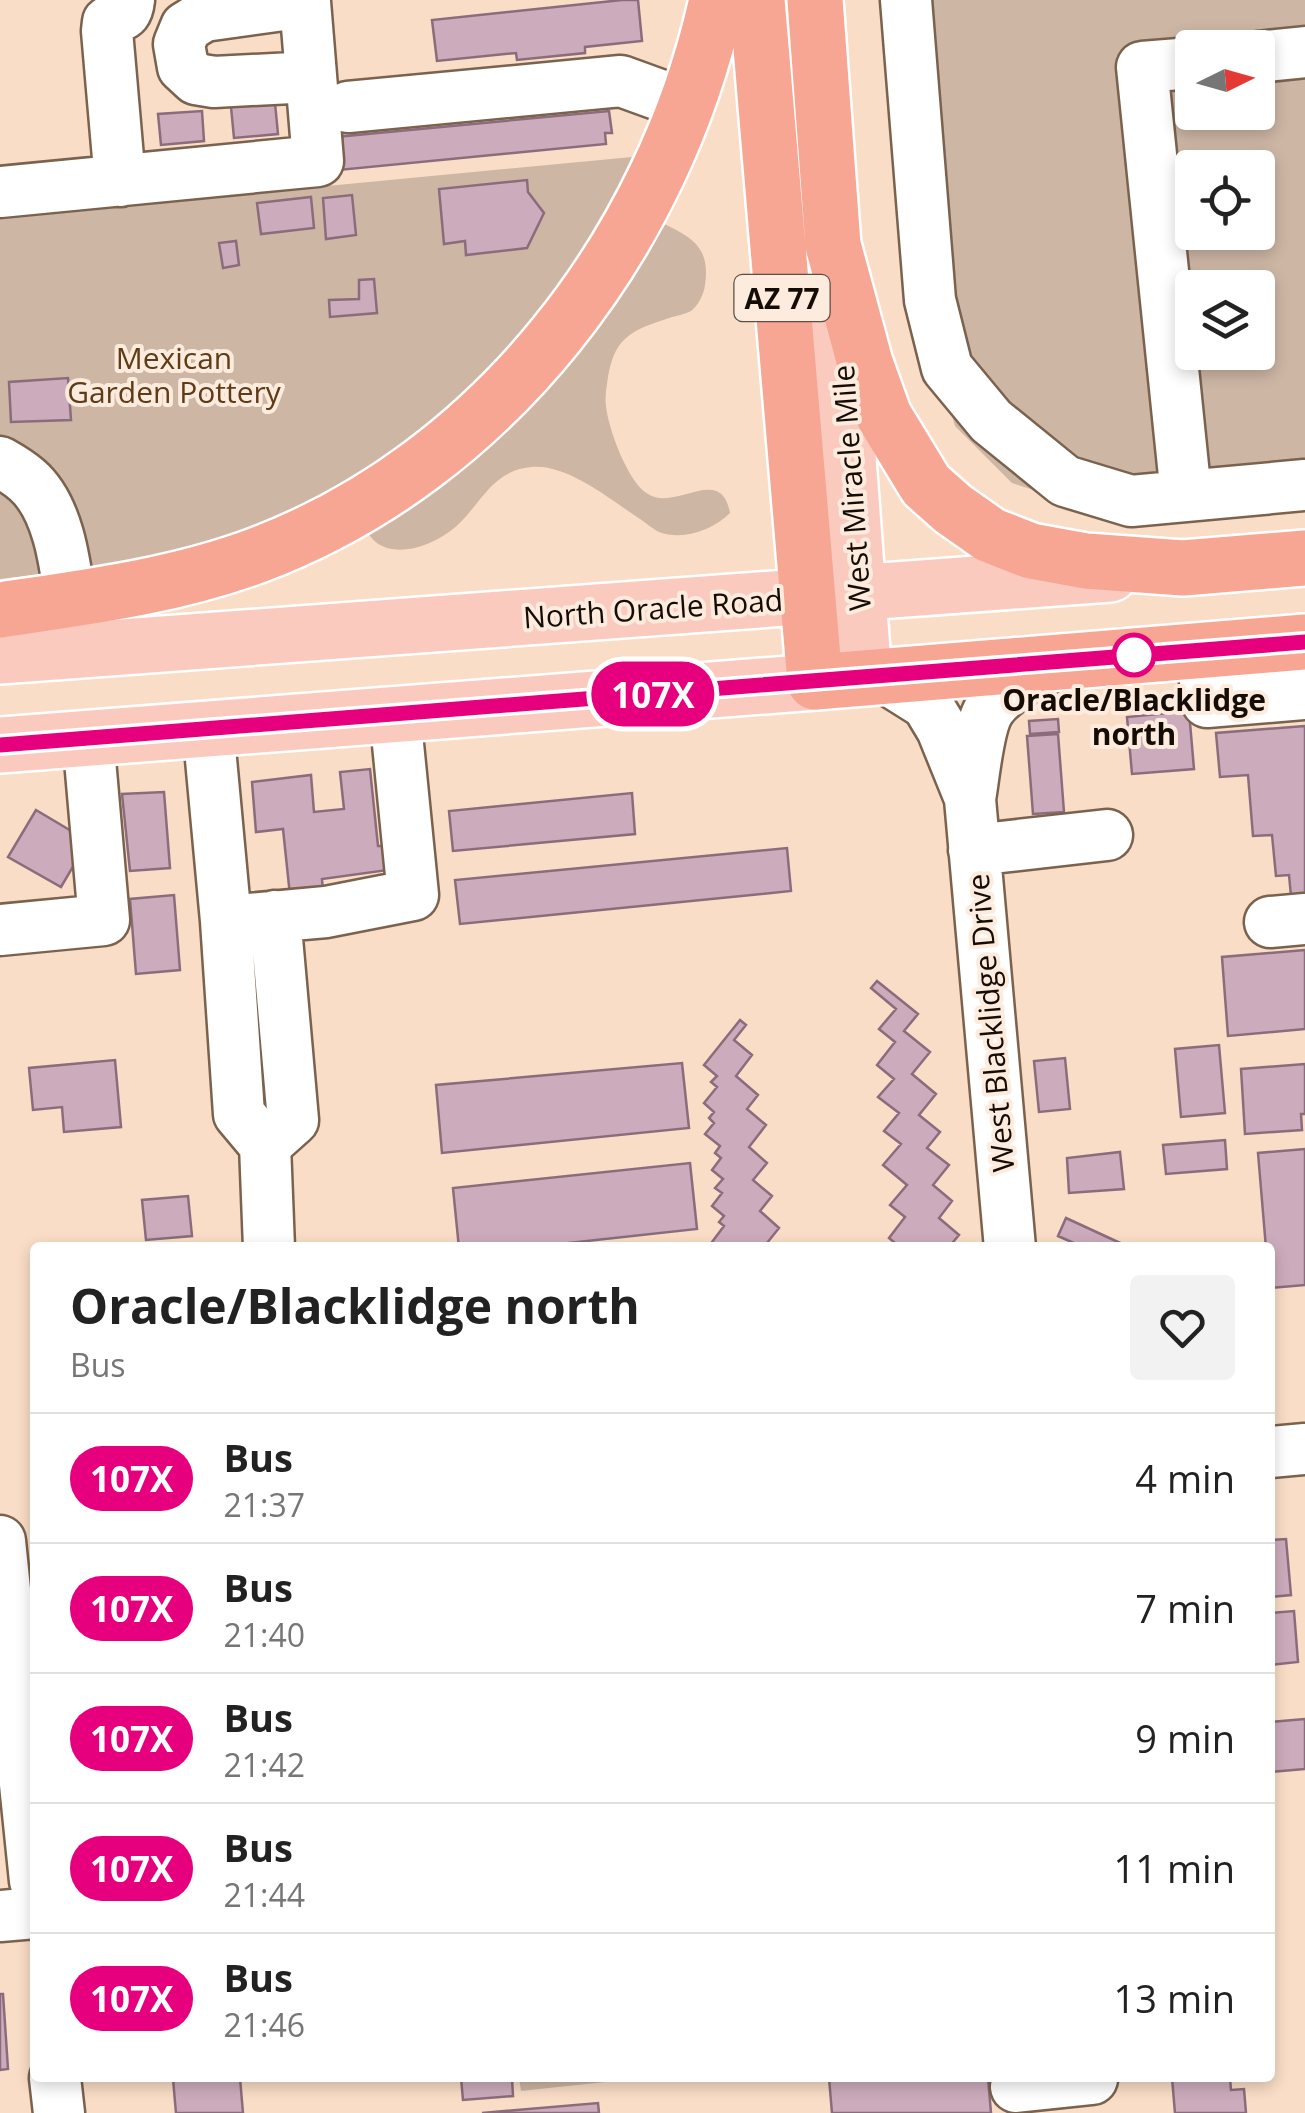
<!DOCTYPE html>
<style>
:root{--surface:#fff;--page:#f2f2f2;--text:#222;--muted:#767676;--line:#e0e0e0}
body{margin:0;font-family:"Open Sans",sans-serif;background:var(--page);color:var(--text);height:100vh;display:flex;flex-direction:column;font-size:38px;white-space:nowrap}
*{box-sizing:border-box;margin:0}
p{font-size:32px;color:var(--muted)}
.icon{flex:none;width:55px;height:55px;fill:none;stroke:currentColor;stroke-width:2;stroke-linecap:round;stroke-linejoin:round}
.map{position:relative;flex:1;overflow:hidden}
.sheet{position:absolute;left:30px;top:1242px;width:1245px;height:840px;display:flex;flex-direction:column;background:var(--surface);border-radius:10px;box-shadow:0 5px 15px #0003}
.sheet>*{flex:none}
.badge{padding:0 20px;border-radius:32px;font-size:35px;line-height:65px}
.needle{width:65px;rotate:85deg}
.controls{position:absolute;left:1175px;top:30px;display:grid;gap:20px}
.controls a{display:grid;place-items:center;width:100px;height:100px;border-radius:10px;background:var(--surface);box-shadow:0 5px 15px #0003;font-size:50px}
.map>.badge{position:absolute;translate:-50% -50%;box-shadow:0 0 0 5px #fff}
.round{display:grid;place-items:center;flex:none;width:105px;height:105px;border-radius:10px;background:var(--page)}
.summary{display:flex;align-items:center;justify-content:space-between;height:170px;padding:0 40px}
h1{font-size:48px;font-weight:700;line-height:75px}
ul{padding:0;list-style:none}
li{display:flex;align-items:center;gap:30px;height:130px;padding:0 40px;border-top:2px solid var(--line)}
li div{flex:1}
li b{display:block;font-size:38px}
li em{font-style:normal}
li .badge{min-width:110px;font-weight:700;text-align:center}
.map>svg:first-child{display:block}
</style>
<div class="map">
<svg width="1305" height="2113" viewBox="0 0 1305 2113">
<rect width="100%" height="100%" fill="#f9ddc6"/>
<path fill="#cdb6a4" fill-rule="evenodd" d="M883,0H1305V500L1113,516L1012,483L955,426L917,296ZM1192,48H1258V112H1192ZM1192,168H1258V232H1192ZM1192,288H1258V352H1192Z
M632,157L604,223L524,341L352,496L174,559L0,579V217Z
M656,220C689,236 711,244 705,285C704,294 698,306 691,311C686,314 675,316 669,318C629,331 613,338 607,384C606,391 605,399 606,406C608,428 628,483 648,494C676,512 721,463 730,513C712,530 684,541 659,532C653,529 646,523 640,519C611,500 567,463 531,467C488,471 479,511 449,532C431,545 398,558 377,543C371,539 367,531 364,525Z
M519,2078H643L521,2091Z"/>
<path fill="#ccacbc" stroke="#8b6c7c" stroke-width="2.5" d="M622,0H638L642,41L585,47V53L517,60L516,53L437,61L432,20Z
M275,103L278,134L234,138L231,107Z
M202,111L204,141L161,145L158,114Z
M609,111L612,133H605L606,144L339,170L336,137Z
M527,180L528,192L544,213L527,248L466,255L465,241L444,244L439,189Z
M352,195L356,235L326,239L323,198Z
M311,197L314,228L261,234L257,203Z
M236,241L239,265L223,268L219,243Z
M374,279L377,313L330,317L329,300L359,299V280Z
M68,378L71,420L11,422L9,382Z
M1189,711L1194,769L1132,774L1127,717Z
M1058,719L1059,732L1030,734L1029,721Z
M1305,726V895L1291,896L1289,875L1276,876L1272,835L1253,836L1248,775L1220,777L1216,733Z
M1058,734L1064,812L1033,814L1027,736Z
M370,769L378,846H386L388,870L322,879L324,902L291,905L283,829L256,832L252,782L311,775L314,812L344,809L340,772Z
M164,792L170,868L130,871L122,794Z
M632,793L635,834L453,851L449,811Z
M36,810L88,841L61,887L8,857Z
M787,848L791,891L460,924L455,880Z
M174,895L180,970L136,974L130,899Z
M1305,950V1029L1228,1036L1222,957Z
M877,981L918,1014L904,1031L930,1052L912,1074L936,1094L919,1115L940,1132L927,1148L949,1165L933,1185L952,1201L939,1218L959,1235L948,1248H901L889,1238L905,1217L890,1205L907,1185L883,1165L901,1144L884,1131L899,1113L878,1097L894,1079L877,1065L895,1042L879,1029L896,1009L871,988Z
M740,1020L746,1025L734,1040L752,1055L736,1076L758,1095L747,1109L766,1125L749,1147L767,1163L753,1180L772,1196L760,1211L779,1228L763,1248H719L712,1242L724,1226L719,1222L724,1216L712,1206L722,1193L715,1188L723,1179L712,1170L721,1158L715,1153L720,1146L705,1134L714,1123L709,1118L714,1112L704,1103L717,1087L711,1082L717,1076L704,1065Z
M1219,1045L1225,1113L1181,1117L1175,1049Z
M1065,1058L1070,1109L1039,1112L1034,1061Z
M115,1060L121,1127L64,1132L62,1107L33,1110L29,1068Z
M682,1063L689,1128L442,1153L436,1085Z
M1305,1064V1114H1301L1302,1130L1245,1134L1241,1069Z
M1225,1140L1227,1169L1166,1174L1163,1145Z
M1305,1149V1285L1270,1288V1248H1266L1258,1153Z
M1120,1152L1124,1189L1069,1193L1067,1158Z
M690,1163L697,1229L523,1248H459L453,1188Z
M188,1196L192,1236L146,1240L142,1200Z
M1066,1218L1131,1248H1085L1058,1236Z
M1286,1539L1291,1595L1270,1597V1540Z
M1294,1611L1298,1662L1270,1665V1613Z
M1305,1719V1769L1270,1772V1722Z
M0,1994H3L8,2069L0,2070Z
M187,2078H240L243,2113H176L173,2079Z
M461,2078H512L513,2096L463,2100Z
M829,2078H988L991,2113H832Z
M1172,2078H1230L1231,2090L1244,2089L1246,2113H1175Z
M598,2103L599,2113H482Z"/>
<g fill="none" stroke-linecap="round" stroke-linejoin="round">
<defs>
<path id="minor" d="M906,0L930,300L947,368L991,421L1065,481L1131,501L1305,485
M1258,57L1305,52
M348,107L621,81L687,105
M120,181L107,31L108,22C120,13 127,19 129,0
M0,192L318,161L305,2L204,16L186,27L179,44L183,67L196,79L214,82L311,77
M0,462C9,467 19,473 27,480C58,507 65,562 70,600
M1186,495L1142,67L1192,63
M1202,650L1207,702L1305,694
M884,677L927,704L942,729L970,798
M208,727L226,921L239,1114L265,1145L269,1248
M974,850L1107,835
M226,921L326,912L413,895L395,714
M1270,922L1305,919
M0,930L104,920L88,737
M265,1145L293,1120L275,916
M1010,1248L970,799C974,777 978,724 991,707C1008,685 1039,673 1063,661
M1270,1452L1305,1449
M0,1541L35,1881
M0,1916L35,1913
M55,2078L59,2113
M1016,2087L1092,2079"/>
<path id="major" d="M837,307L864,678
M0,656L1110,574
M0,745L815,682"/>
<path id="highway" d="M757,0L815,682L1305,642
M815,0L833,245L865,363L884,416L926,485L953,509L990,535L1031,551L1086,561L1183,568L1305,558
M0,610C88,597 175,586 258,555C494,466 664,242 717,0"/>
</defs>
<use href="#minor" stroke="#7a624e" stroke-width="55"/>
<use href="#major" stroke="#fff" stroke-width="60"/>
<use href="#highway" stroke="#fff" stroke-width="60"/>
<use href="#minor" stroke="#fff" stroke-width="50"/>
<use href="#major" stroke="#facabe" stroke-width="55"/>
<use href="#highway" stroke="#f7a693" stroke-width="55"/>
</g>
<g fill="none" stroke-linecap="round" stroke-linejoin="round">
<defs>
<path id="line" d="M0,745L1305,642"/>
</defs>
<use href="#line" stroke="#fff" stroke-width="22"/>
<use href="#line" stroke="#e6007e" stroke-width="15"/>
</g>
<circle fill="#fff" stroke="#e6007e" stroke-width="5" cx="1134" cy="655" r="20"/>
<g text-anchor="middle" dominant-baseline="central" stroke-width="8" stroke-linejoin="round" paint-order="stroke">
<rect fill="#fdecde" stroke="#5b4f46" stroke-width="2.5" x="734.5" y="275" width="95" height="46" rx="8"/>
<g font-size="28" font-weight="bold" fill="#150c05">
<text x="782" y="298">AZ 77</text>
</g>
<g font-size="30" fill="#603b18" stroke="#fdecde">
<text x="174" y="357">Mexican<tspan x="174" dy="34">Garden Pottery</tspan></text>
</g>
<g font-size="30" fill="#150c05" stroke="#fdecde">
<text transform="translate(851 488) rotate(-94)">West Miracle Mile</text>
<text transform="translate(653 608) rotate(-4)">North Oracle Road</text>
<text transform="translate(990 1023) rotate(-95)">West Blacklidge Drive</text>
</g>
<g font-size="30" font-weight="bold" fill="#150c05" stroke="#fdecde">
<text x="1134" y="699">Oracle/Blacklidge<tspan x="1134" dy="34">north</tspan></text>
</g>
</g>
</svg>
<div class="controls">
<a><svg class="needle" viewBox="-14 -14 28 28"><path d="M0-13l5 13h-10z" fill="#e53935"/><path d="M0 13l5-13h-10z" fill="#767676"/></svg></a>
<a><svg class="icon" aria-label="locate" viewBox="0 0 24 24"><circle cx="12" cy="12" r="6"/><path d="M12 2v4M12 18v4M2 12h4M18 12h4"/></svg></a>
<a><svg class="icon" aria-label="layers" viewBox="0 0 24 24"><path d="M12 4l9 5-9 5-9-5zM3 14l9 5 9-5"/></svg></a>
</div>
<b class="badge" style="left:653px;top:694px;background:#e6007e;color:#fff">107X</b>
<section class="sheet">
<div class="summary"><div><h1>Oracle/Blacklidge north</h1><p>Bus</p></div><a class="round"><svg class="icon" aria-label="heart" viewBox="0 0 24 24"><path d="M12 20l-8-8c-3-5 5-10 8-4 3-6 11-1 8 4z"/></svg></a></div>
<ul>
<li><span class="badge" style="background:#e6007e;color:#fff">107X</span><div><b>Bus</b><p>21:37</p></div><em>4 min</em></li>
<li><span class="badge" style="background:#e6007e;color:#fff">107X</span><div><b>Bus</b><p>21:40</p></div><em>7 min</em></li>
<li><span class="badge" style="background:#e6007e;color:#fff">107X</span><div><b>Bus</b><p>21:42</p></div><em>9 min</em></li>
<li><span class="badge" style="background:#e6007e;color:#fff">107X</span><div><b>Bus</b><p>21:44</p></div><em>11 min</em></li>
<li><span class="badge" style="background:#e6007e;color:#fff">107X</span><div><b>Bus</b><p>21:46</p></div><em>13 min</em></li>
</ul>
</section>
</div>
